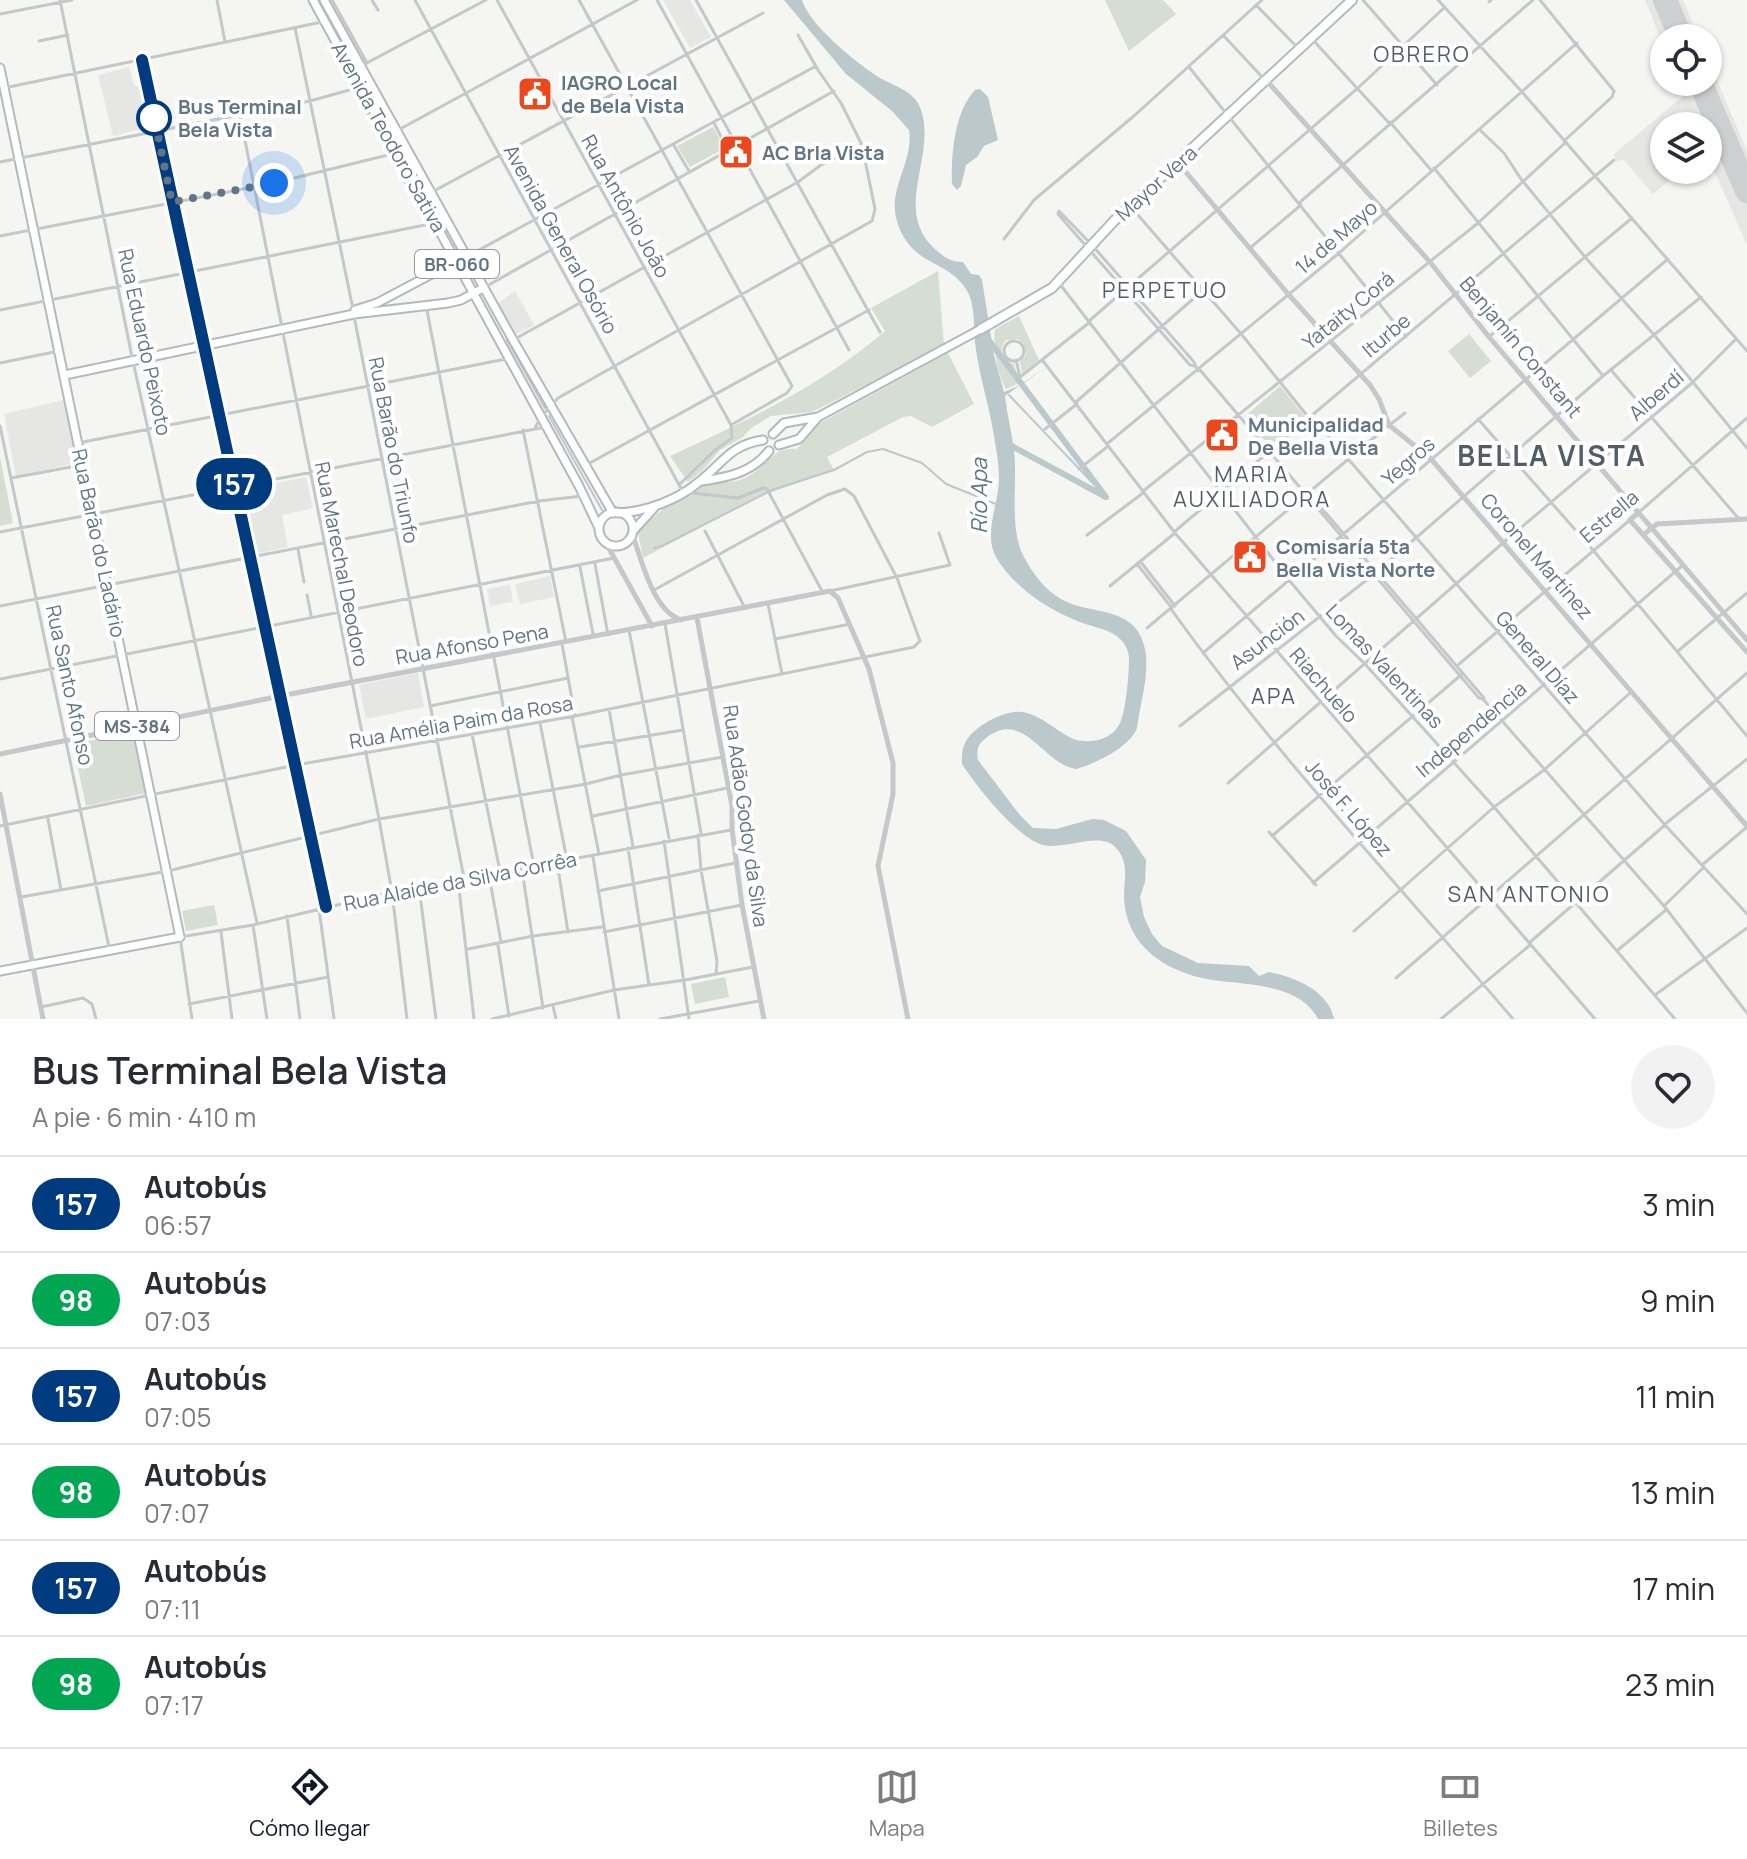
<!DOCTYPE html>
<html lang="es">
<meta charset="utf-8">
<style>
:root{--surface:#fff;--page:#f2f2f3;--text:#2b2b33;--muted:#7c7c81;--line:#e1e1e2;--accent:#111827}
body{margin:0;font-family:Manrope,sans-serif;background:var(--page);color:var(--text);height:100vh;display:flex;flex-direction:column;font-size:30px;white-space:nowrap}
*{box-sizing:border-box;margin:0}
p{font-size:26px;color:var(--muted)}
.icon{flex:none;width:44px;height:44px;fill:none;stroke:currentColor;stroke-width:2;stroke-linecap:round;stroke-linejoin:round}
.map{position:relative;height:1019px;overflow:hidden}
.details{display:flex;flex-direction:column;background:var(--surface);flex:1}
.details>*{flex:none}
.badge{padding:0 16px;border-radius:26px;font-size:28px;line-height:52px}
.buttons{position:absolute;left:1650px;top:24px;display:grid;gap:16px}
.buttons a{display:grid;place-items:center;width:72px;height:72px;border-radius:50%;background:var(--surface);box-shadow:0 2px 6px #0004;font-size:40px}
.you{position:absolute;width:40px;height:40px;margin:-20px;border:6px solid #fff;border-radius:50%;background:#1a73e8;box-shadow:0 0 0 12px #1a73e833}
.map>.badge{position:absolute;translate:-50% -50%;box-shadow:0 0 0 4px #fff}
.round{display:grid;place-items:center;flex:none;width:84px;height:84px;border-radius:42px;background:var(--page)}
.summary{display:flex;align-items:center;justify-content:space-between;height:136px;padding:0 32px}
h1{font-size:38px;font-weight:600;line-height:60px}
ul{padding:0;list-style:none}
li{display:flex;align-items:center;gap:24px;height:96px;padding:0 32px;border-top:2px solid var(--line)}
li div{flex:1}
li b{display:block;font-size:30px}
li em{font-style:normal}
li .badge{min-width:88px;font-weight:700;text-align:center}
.menu{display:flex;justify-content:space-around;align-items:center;height:112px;border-top:2px solid var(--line);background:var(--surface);font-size:22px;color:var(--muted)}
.menu a{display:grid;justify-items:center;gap:4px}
.menu .active{color:var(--accent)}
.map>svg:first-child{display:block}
</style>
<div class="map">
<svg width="1747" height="1019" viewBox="0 0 1747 1019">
<rect width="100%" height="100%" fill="#f5f5f1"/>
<path fill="#e6e7e5" d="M663,0H690L711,37L690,48Z
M1645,0H1683L1699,38H1664V47Z
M1708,59L1747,151V245L1708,157V126H1664V170H1682L1653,194L1623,159L1618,162L1613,155L1683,96L1678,82H1708Z
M129,67L134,86H139L149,127L113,136L98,75Z
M515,291L534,325L514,335L497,304Z
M64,400L79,462L16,477L4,414Z
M306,477L313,508L282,515L288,547L255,554L242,490Z
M550,576L554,597L520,604L515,584Z
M510,585L513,602L490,606L487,589Z
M418,673L424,707L366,719L359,685Z"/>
<path fill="#d6ddd2" d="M1105,0H1163L1176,14L1129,51Z
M713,127L725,148L690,167L677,146Z
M938,271L944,345L820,408L811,412L771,416L750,429L743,437L720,450L702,471L688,482L670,456C744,422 823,385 885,331L871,308Z
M1019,316L1039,360L1022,373L1020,362L1026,355L1024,344L1018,339L1006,340C998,350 1001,361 1014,364L1020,383L1006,389C997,373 993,347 995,329Z
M1469,334L1491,361L1470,378L1448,351Z
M948,353L974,404L932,427L911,416L903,417L827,457L834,470L753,499L643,558L638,533C656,512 682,492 709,484C719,482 731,483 740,480C765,472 769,446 797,449L820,423Z
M1280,386L1306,418L1270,446L1244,417Z
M0,457L13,523L0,526Z
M134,732L147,793L86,806L73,744Z
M214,905L218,925L186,931L182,911Z
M725,977L729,997L695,1004L691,984Z"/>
<path fill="#bbc8cc" d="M784,0H802C809,24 853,60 874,74C890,86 915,89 921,110C937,158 891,210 936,250C945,258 951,262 963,262L971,274L979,275L982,280L994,355L1004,392L1023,384L1044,368L1005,396C1007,415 1012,433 1014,451C1018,484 1008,530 1025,559C1034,575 1045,590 1061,599C1090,616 1136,604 1145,649C1150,674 1140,703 1137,728C1130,747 1095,764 1076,769C1044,765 1024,708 986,738C978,744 976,750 978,760L1019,814L1033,828L1056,829L1092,819L1104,820L1126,831L1146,860L1145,882L1140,897L1144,917L1152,934L1162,946L1198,963L1249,966L1259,976L1269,972C1295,977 1329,991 1334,1019H1318C1298,980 1238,986 1202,978C1192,976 1182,972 1173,968C1144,954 1125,930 1124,897C1124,878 1130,861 1114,846C1098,832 1065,850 1043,845C1017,838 977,787 962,764C961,748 965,738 978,728C990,719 1008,710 1023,712C1041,715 1055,730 1071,738C1087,745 1110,741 1119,725C1126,714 1129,673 1129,659C1129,651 1125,643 1119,638C1110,629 1092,627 1080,622C1050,611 1012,586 996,557C983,535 999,503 999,479C999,461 995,443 992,425C987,398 978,370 975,342C973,324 976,305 966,289C946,258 909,267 896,218C889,187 914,160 909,130L892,111L846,74Z
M980,89L988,97L998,140L984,146L977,157L966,165L961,186L957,190L952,184C951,156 954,112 975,90Z"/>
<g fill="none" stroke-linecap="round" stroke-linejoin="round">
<path stroke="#bbc8cc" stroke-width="2" d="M507,340L545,408
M1009,395L1106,497
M549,416L602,510
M654,548L662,546L772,490L834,470L867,452L883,449L922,463L946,484L996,504"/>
<path stroke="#bbc8cc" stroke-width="6" d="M988,339L1106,497L1008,444"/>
<path stroke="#ccd0d0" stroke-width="24" d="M1665,0L1681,38
M1700,82L1747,191"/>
<defs>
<path id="primary" d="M313,0L579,486L599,528
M324,0L513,340L613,513
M0,68L180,937L0,971
M355,310L377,303L466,256
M65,375L354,314L448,303L461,300L483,288
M773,434L784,423L818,417L981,329
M779,445L799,439L818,417
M702,481C729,477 751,473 769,451
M599 529a17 17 0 1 1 34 0a17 17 0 1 1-34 0Z
M617,513C646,512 678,500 700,481C724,462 730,445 763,440
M633,531L654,508"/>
<path id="trunk" d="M981,329L1052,288L1114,221L1352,0"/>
</defs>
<use href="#primary" stroke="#b5b9bd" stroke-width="11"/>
<use href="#trunk" stroke="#b6babd" stroke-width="12"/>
<path stroke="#c4c8cb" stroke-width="3" d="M1392,423L1405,413"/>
<path stroke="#c4c8cb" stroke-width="3" d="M60,0L132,357L257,923
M217,0L225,42
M332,0L367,63
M372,0L378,10
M415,0L683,492L738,498L763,488L767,489L822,591
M497,0L731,425L732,438L714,451L680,484
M579,0L792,386L787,393L731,425
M657,0L849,350
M696,0L880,332
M1363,0L1437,85
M1438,0L1523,93L1747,351
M1540,0L1614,91L1612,97L1565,140
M1489,2L1491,0
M1256,5L1298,48
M0,14L72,0
M295,28L353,309
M1223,35L1264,79
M1313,40L1389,123
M39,41L68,35
M142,60L326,907
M361,66L486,0
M1189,67L1406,337
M4,88L322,22
M367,111L428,224
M240,115L379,819L392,892L407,1019
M1390,122L1431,170
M714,123L728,150
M1480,130L1504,153L1521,179L1585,257L1655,336L1747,448
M389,139L400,129L637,0
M673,144L689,171
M0,162L310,101L360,87
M1434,168L1603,376
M421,198L763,13
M1299,203L1533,0
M1131,207L1242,335L1309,418
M0,236L274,183L396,153
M1004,239L1034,200L1135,115L1262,0
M1250,248L1301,205
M468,256L816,66
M1059,283L1289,580L1336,636L1365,664L1494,807L1675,1019
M485,287L834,91
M426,305L534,866
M0,310L435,223
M354,316L464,878
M1089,321L1359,87L1445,7
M1490,336L1632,218
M513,340L798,182L821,165L862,145
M1004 351a10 10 0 1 1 20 0a10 10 0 1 1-20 0Z
M1016,360L1020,377L1090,322
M1043,361L1175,533L1595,1019
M0,363L59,351
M1194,366L1190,365L1058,214L1059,211L1092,245L1194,362L1198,371
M1200,370L1479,698L1483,699L1664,906L1747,1013
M1611,370L1739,519
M1076,402L1202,291
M1311,416L1665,825L1747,914
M1478,419L1593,550L1747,736
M0,426L109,947
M535,428L541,417L558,398L872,221L875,209L862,145L841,103L818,70L798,35
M1045,429L1077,404
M523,430L566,642
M78,443L506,359
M1108,443L1339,253L1577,43
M588,464L869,310
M1079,469L1107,447
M11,478L82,465
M1142,492L1478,223L1566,142
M1309,497L1313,498L1484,698
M1638,513L1747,418
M705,531L745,608
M0,532L546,427
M1174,532L1614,160
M1087,535L1143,493
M298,549L304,582
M1140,561L1175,606
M595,564L608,635
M1137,564L1172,608
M580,567L593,634
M1110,586L1175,533
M830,591L950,565L939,533
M307,595L311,615
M768,604L782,674
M0,606L539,501L582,496
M1171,609C1275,754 1398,884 1513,1019
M665,624L701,833
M1147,628L1389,425
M629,630L669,838
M775,639L850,624
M562,644L575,716
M1678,651L1747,593
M1203,653L1668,259
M1459,664L1630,520
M0,679L614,558
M430,706L568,678
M609,709L633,847
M572,717L599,854
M540,723L567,860
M1180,726L1373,575L1603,376L1701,297
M472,734L500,871
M580,747L683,730
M1228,783L1504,542L1692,383L1736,339
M593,816L727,788
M48,819L61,890
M1665,824L1747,759
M0,826L296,765L575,716L914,647L920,641L897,578L854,496L845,489L827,495L654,590
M1269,832L1316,885
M698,835L701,870L717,961L716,974
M1272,836L1461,675
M664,841L689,1019
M628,848L649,985
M593,857L619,1019
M557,862L568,932
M1702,865L1747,827
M522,870L543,1008
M489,875L501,942
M458,880L474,1019
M1313,883L1683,565
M419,887L436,1019
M598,891L735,863
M21,897L168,871L379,819L586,784L621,775L723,757
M1664,906L1704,867
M319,909L334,1019
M287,916L300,1019
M253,925L267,1019
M1354,931L1494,807L1544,770L1630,693
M221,932L232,1019
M604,932L742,905
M1529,943L1665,825
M498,945L509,1016
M468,949L533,936L602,927
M1618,950L1667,909
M1396,978L1747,673
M1655,995L1747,928
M189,1004L328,977
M553,1006L556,1019
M41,1007L83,998L92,1004L96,1019
M192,1019L180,937L253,925L392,892L731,830
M492,1019L614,990L685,980L753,967
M660,1019L759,1001
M1441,1019L1530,945"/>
<path stroke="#c4c8cb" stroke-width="5" d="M1266,80L1430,262L1489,337L1747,640
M1179,164L1289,295L1370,385L1379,399L1389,425L1431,459L1747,826
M1638,513L1630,520L1747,652
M632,534C642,559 652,610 681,620
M1643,535L1657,524L1747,519
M606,543L652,626
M697,618L732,806V829L742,905L764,1019
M0,754L280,696L830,591L838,598L869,669L893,763V794L878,866L908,1019
M0,794L43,1019"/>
<use href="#primary" stroke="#fff" stroke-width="7"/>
<use href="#trunk" stroke="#fff" stroke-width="8"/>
</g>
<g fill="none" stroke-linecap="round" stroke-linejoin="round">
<defs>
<path id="line" d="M142,60L326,907"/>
</defs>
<use href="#line" stroke="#fff" stroke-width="18"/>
<use href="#line" stroke="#003b80" stroke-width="12"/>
<path stroke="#627584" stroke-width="8" stroke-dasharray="0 14.4" d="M154,118L152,107L172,202L274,183"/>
</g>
<defs>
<symbol id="civic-square" viewBox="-11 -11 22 22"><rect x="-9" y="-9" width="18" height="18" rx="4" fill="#ec481b" stroke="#fff"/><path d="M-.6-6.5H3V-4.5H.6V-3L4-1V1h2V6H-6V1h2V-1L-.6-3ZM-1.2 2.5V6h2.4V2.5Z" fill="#fff"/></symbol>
</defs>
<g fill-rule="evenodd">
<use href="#civic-square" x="515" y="74" width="40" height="40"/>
<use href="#civic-square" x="716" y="132" width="40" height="40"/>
<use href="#civic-square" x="1202" y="415" width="40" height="40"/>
<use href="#civic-square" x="1230" y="537" width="40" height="40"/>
</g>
<circle fill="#fff" stroke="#003b80" stroke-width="4" cx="154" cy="118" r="16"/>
<g text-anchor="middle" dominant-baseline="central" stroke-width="8" stroke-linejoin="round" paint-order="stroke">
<g fill="#fff" stroke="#919ea9" stroke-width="2">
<rect x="415" y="250" width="84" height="28" rx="6"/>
<rect x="95" y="712" width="84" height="28" rx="6"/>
</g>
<g font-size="18" font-weight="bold" fill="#627584">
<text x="457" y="264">BR-060</text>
<text x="137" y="726">MS-384</text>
</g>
<g font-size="20" font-weight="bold" fill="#627584" stroke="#fff" text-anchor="start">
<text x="561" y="82">IAGRO Local<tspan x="561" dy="23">de Bela Vista</tspan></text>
<text x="762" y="152">AC Brla Vista</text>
<text x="1248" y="424">Municipalidad<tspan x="1248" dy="23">De Bella Vista</tspan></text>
<text x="1276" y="546">Comisaría 5ta<tspan x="1276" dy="23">Bella Vista Norte</tspan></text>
</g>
<g font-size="20" font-weight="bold" fill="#627584" stroke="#fff" text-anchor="start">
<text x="178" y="106">Bus Terminal<tspan x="178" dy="23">Bela Vista</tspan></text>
</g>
<g font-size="20" fill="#627584" stroke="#fff">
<text transform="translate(389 137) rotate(61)">Avenida Teodoro Sativa</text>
<text transform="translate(1156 183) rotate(-42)">Mayor Vera</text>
<text transform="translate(626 206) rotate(61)">Rua Antônio João</text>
<text transform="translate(1336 237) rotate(-41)">14 de Mayo</text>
<text transform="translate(561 239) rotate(61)">Avenida General Osório</text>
<text transform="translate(1348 310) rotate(-39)">Yataity Corá</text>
<text transform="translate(1386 335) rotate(-40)">Iturbe</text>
<text transform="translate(145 342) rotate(78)">Rua Eduardo Peixoto</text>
<text transform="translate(1521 347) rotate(50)">Benjamín Constant</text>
<text transform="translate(1656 395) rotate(-41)">Alberdí</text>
<text transform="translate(394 450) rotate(79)">Rua Barão do Triunfo</text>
<text transform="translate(1408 461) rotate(-41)">Yegros</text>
<text transform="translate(1609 516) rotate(-40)">Estrella</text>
<text transform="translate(99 543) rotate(78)">Rua Barão do Ladário</text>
<text transform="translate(1537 556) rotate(49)">Coronel Martínez</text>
<text transform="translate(342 564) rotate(79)">Rua Marechal Deodoro</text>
<text transform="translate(1267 639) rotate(-37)">Asunción</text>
<text transform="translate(472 644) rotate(-10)">Rua Afonso Pena</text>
<text transform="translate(1538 657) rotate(49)">General Díaz</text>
<text transform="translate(1385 666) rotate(47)">Lomas Valentinas</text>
<text transform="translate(70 685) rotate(78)">Rua Santo Afonso</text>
<text transform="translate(1324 685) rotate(49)">Riachuelo</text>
<text transform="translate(461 722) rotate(-10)">Rua Amélia Paim da Rosa</text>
<text transform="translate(1471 729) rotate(-40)">Independencia</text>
<text transform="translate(1349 808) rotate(49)">José F. López</text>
<text transform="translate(746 816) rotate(82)">Rua Adão Godoy da Silva</text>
<text transform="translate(460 881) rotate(-11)">Rua Alaíde da Silva Corrêa</text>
</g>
<g font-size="22" letter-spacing="2" fill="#515e68" stroke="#fff">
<text x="1422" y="54">OBRERO</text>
<text x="1165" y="290">PERPETUO</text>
<text x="1252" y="474">MARIA<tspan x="1252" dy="25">AUXILIADORA</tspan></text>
<text x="1274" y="696">APA</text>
<text x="1529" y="894">SAN ANTONIO</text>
</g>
<g font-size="22" font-style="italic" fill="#5e7881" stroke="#fff">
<text transform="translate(979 496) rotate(-90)">Río Apa</text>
</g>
<g font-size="28" font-weight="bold" letter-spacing="2" fill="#515e68" stroke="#fff">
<text x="1552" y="455">BELLA VISTA</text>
</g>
</g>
</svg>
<div class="buttons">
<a><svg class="icon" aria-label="locate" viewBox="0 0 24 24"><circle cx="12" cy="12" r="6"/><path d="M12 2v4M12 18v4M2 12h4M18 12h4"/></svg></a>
<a><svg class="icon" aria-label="layers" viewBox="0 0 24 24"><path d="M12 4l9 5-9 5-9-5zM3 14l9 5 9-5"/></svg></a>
</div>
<div class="you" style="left:274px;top:183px"></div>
<b class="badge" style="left:234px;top:484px;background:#003b80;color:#fff">157</b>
</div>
<section class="details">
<div class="summary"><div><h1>Bus Terminal Bela Vista</h1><p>A pie · 6 min · 410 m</p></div><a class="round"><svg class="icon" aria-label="heart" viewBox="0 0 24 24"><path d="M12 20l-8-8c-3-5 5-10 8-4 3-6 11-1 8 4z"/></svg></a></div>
<ul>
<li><span class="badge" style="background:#003b80;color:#fff">157</span><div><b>Autobús</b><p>06:57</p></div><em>3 min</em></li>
<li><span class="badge" style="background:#00a651;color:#fff">98</span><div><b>Autobús</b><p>07:03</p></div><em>9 min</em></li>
<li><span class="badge" style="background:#003b80;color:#fff">157</span><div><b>Autobús</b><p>07:05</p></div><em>11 min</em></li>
<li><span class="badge" style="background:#00a651;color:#fff">98</span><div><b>Autobús</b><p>07:07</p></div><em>13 min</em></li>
<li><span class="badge" style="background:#003b80;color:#fff">157</span><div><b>Autobús</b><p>07:11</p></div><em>17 min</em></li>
<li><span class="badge" style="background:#00a651;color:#fff">98</span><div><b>Autobús</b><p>07:17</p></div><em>23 min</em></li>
</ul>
</section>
<nav class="menu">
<a class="active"><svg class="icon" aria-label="directions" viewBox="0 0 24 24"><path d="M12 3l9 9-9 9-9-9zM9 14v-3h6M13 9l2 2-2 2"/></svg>Cómo llegar</a>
<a><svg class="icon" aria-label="map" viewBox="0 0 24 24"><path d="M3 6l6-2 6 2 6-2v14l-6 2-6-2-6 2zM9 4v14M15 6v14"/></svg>Mapa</a>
<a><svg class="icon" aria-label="tickets" viewBox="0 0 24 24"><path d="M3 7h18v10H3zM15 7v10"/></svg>Billetes</a>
</nav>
